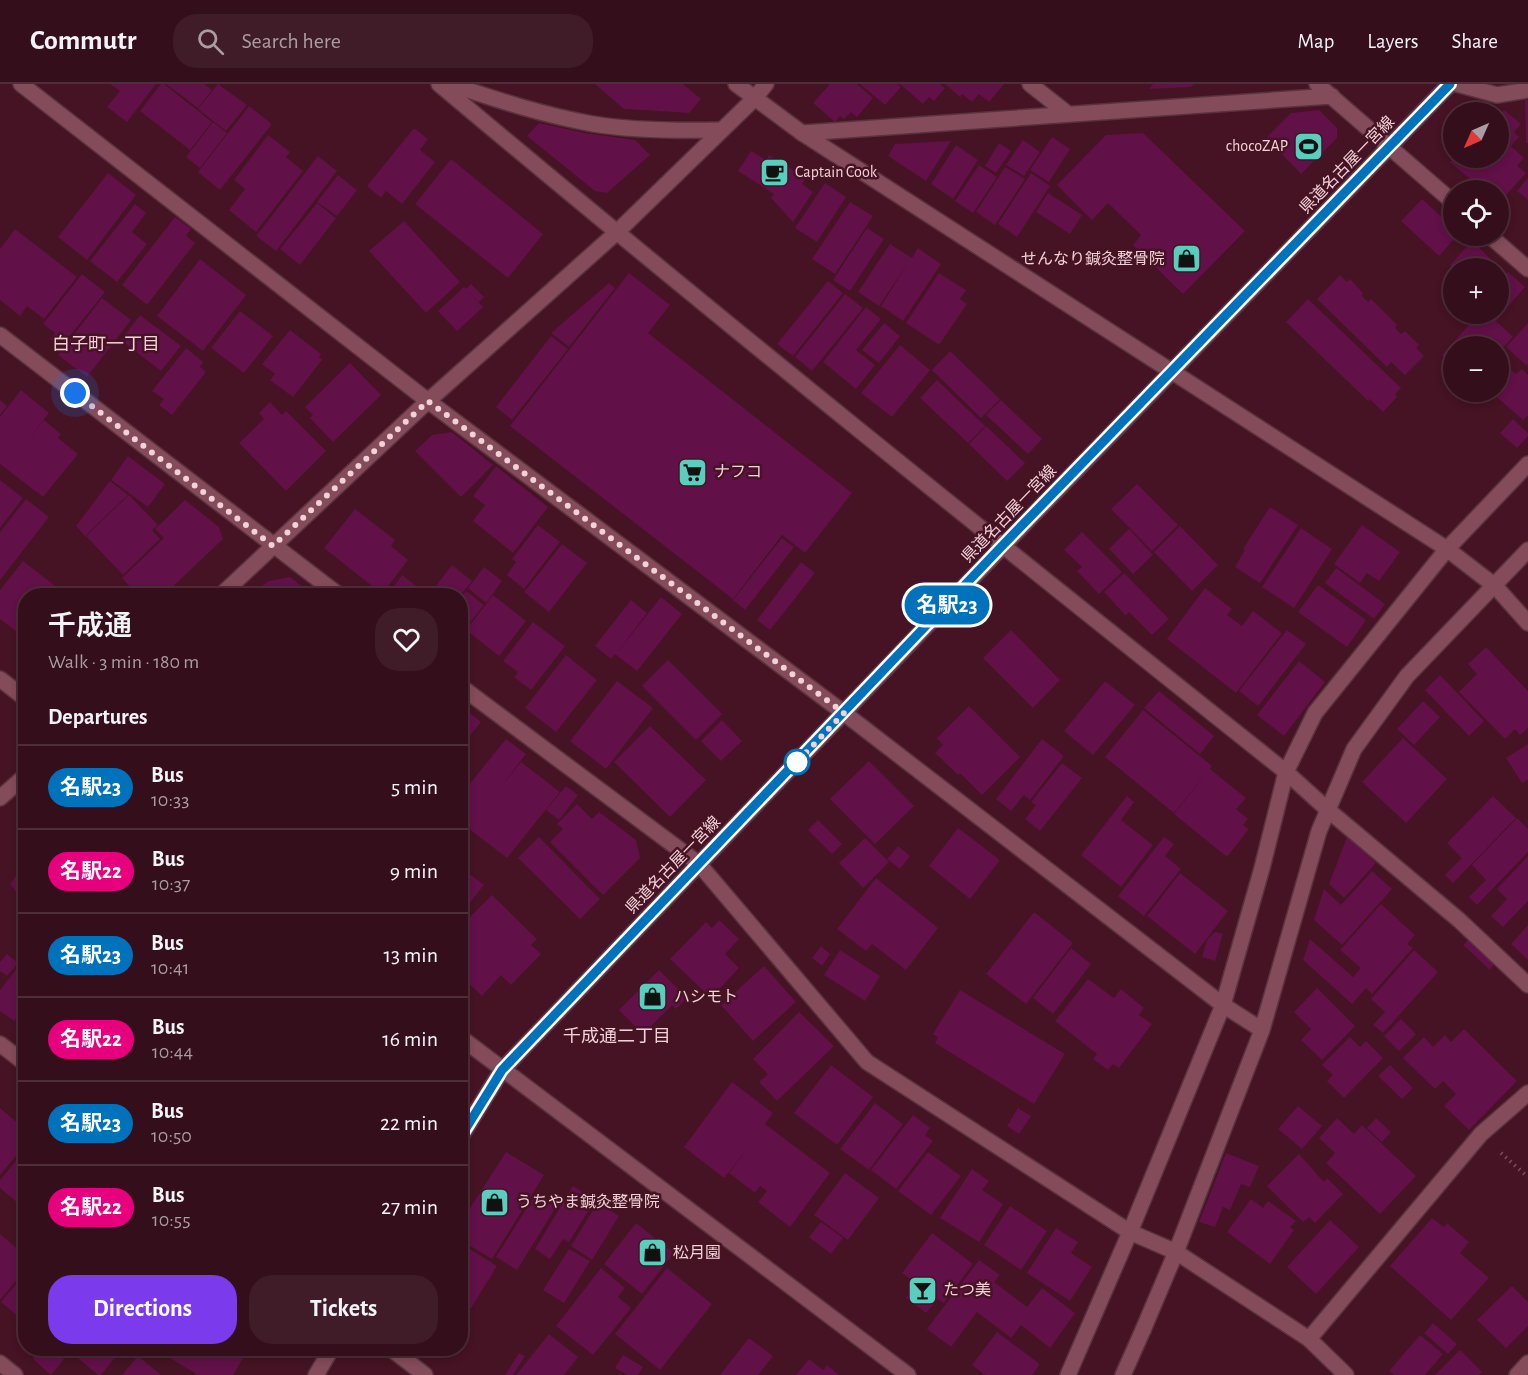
<!DOCTYPE html>
<meta charset="utf-8">
<style>
:root{--surface:#340e1a;--page:#3f1c27;--text:#f1f3f6;--muted:#a99ca2;--line:#4e2e39;--accent:#7c3aed}
body{margin:0;font-family:"Alegreya Sans","Noto Sans JP",sans-serif;background:var(--page);color:var(--text);height:100vh;display:flex;flex-direction:column;font-size:22px;white-space:nowrap}
*{box-sizing:border-box;margin:0}
p{font-size:20px;color:var(--muted)}
.icon{flex:none;width:33px;height:33px;fill:none;stroke:currentColor;stroke-width:2;stroke-linecap:round;stroke-linejoin:round}
.map{position:relative;flex:1;overflow:hidden}
.side{position:absolute;left:18px;top:504px;width:450px;height:768px;display:flex;flex-direction:column;background:var(--surface);border-radius:24px;box-shadow:0 3px 9px #0003,0 0 0 2px var(--line)}
.side>*{flex:none}
.badge{padding:0 12px;border-radius:20px;font-size:21px;line-height:39px}
.needle{width:39px;rotate:225deg}
.buttons{position:absolute;left:1443px;top:18px;display:grid;gap:12px}
.buttons a{display:grid;place-items:center;width:66px;height:66px;border-radius:50%;background:var(--surface);box-shadow:0 3px 9px #0003,0 0 0 2px var(--line);font-size:30px}
.you{position:absolute;width:30px;height:30px;margin:-15px;border:4px solid #fff;border-radius:50%;background:#1a73e8;box-shadow:0 0 0 9px #1a73e833}
.map>.badge{position:absolute;translate:-50% -50%;box-shadow:0 0 0 3px #fff}
h2{padding:0 30px;font-size:22px;line-height:54px}
.round{display:grid;place-items:center;flex:none;width:63px;height:63px;border-radius:24px;background:var(--page)}
.summary{display:flex;align-items:center;justify-content:space-between;height:102px;padding:0 30px}
h1{font-size:28px;font-weight:600;line-height:45px}
.action{display:flex;gap:12px;margin-top:auto;padding:12px 30px}
.action a{flex:1;height:69px;border-radius:24px;background:var(--accent);color:#fff;font-size:24px;font-weight:600;line-height:69px;text-align:center}
.action a+a{background:var(--page);color:var(--text)}
ul{padding:0;list-style:none}
li{display:flex;align-items:center;gap:18px;height:84px;padding:0 30px;border-top:2px solid var(--line)}
li div{flex:1}
li b{display:block;font-size:22px}
li em{font-style:normal}
li .badge{min-width:66px;font-weight:700;text-align:center}
header{display:flex;align-items:center;gap:36px;box-sizing:border-box;height:84px;padding:0 30px;background:var(--surface);border-bottom:2px solid var(--line)}
header strong{font-size:28px}
nav{display:flex;gap:33px;margin-inline-start:auto;font-size:21px}
.search{width:420px;height:54px;background:var(--page);display:flex;align-items:center;gap:15px;box-sizing:border-box;padding:0 21px;border-radius:24px;color:var(--muted);font-size:22px}
.map>svg:first-child{display:block}
</style>
<header>
<strong>Commutr</strong>
<div class="search"><svg class="icon" aria-label="search" viewBox="0 0 24 24"><circle cx="10" cy="10" r="6"/><path d="M15 15l6 6"/></svg>Search here</div>
<nav><a>Map</a><a>Layers</a><a>Share</a></nav>
</header>
<div class="map">
<svg width="1528" height="1291" viewBox="0 0 1528 1291">
<rect width="100%" height="100%" fill="#451323"/>
<path fill="#611048" d="M110,0H156L127,38L107,23L120,7Z
M161,0H164L212,38L190,66L140,27Z
M166,0H204L212,6L198,24Z
M218,0L247,21L226,47L198,25Z
M595,0H683L701,15L689,29L624,25Z
M830,0H857L873,14L857,33L851,28L844,35L840,32L835,38L813,19Z
M860,0H897L901,3L885,21Z
M900,0H940L945,4L934,17L929,13L923,20Z
M945,0H1004L989,18L979,10L972,18L962,10L960,13Z
M1153,0H1194L1191,3L1149,5Z
M1525,16H1528V59H1526Z
M249,22L272,40L220,106L198,88Z
M1319,26L1337,44V54L1301,90L1266,54L1291,29Z
M1504,26L1521,40L1514,48L1519,53L1511,62L1524,74L1517,82L1526,89L1498,120V106H1483L1450,78L1454,74H1498V32Z
M213,38L227,49L200,84L186,73Z
M539,39L585,49L635,56L650,71L607,109L595,107L527,52Z
M414,44L428,55L420,66L435,78L402,120L386,107L381,114L367,102Z
M1143,49L1245,147L1183,210L1133,161L1141,151L1108,119L1092,136L1057,101L1106,51Z
M268,51L290,68L286,73L303,87L256,148L229,126L245,105L234,96Z
M1052,53L1070,65L1049,98L1030,86Z
M1023,56L1040,68L1024,92L1006,81Z
M951,57L926,97L888,72L895,60Z
M999,59L1011,67L996,89L985,82Z
M956,61L978,76L953,115L931,100Z
M751,67L766,76L769,71L805,94L802,100L813,108L793,138L771,114L774,110L738,87Z
M318,72L337,87L276,167L256,152Z
M451,75L543,150L508,194L415,120Z
M979,81L997,93L973,129L955,117Z
M1005,83L1025,95L995,141L976,128Z
M108,89L136,111L87,176L58,153Z
M1031,89L1050,102L1017,153L998,140Z
M338,91L357,106L337,132L317,118Z
M1528,94V116L1517,107Z
M825,99L846,113L817,158L795,144Z
M1048,109L1082,131L1070,150L1036,128Z
M1422,115L1454,144V152H1457L1439,172L1401,137Z
M850,118L873,132L835,190L812,175Z
M317,119L336,134L300,181L280,165Z
M135,120L146,129L132,148L147,160L117,198L90,177Z
M175,133L191,145L186,152L195,159L147,221L122,201Z
M404,137L460,198L426,229L369,167Z
M867,144L884,155L850,207L833,196Z
M15,145L77,193L44,235L27,222L20,232L0,216V165Z
M1472,157L1499,183L1498,184H1454L1450,181Z
M890,160L912,174L918,164L941,180L903,237L881,222L906,182L879,222L858,208Z
M200,175L246,211L203,267L157,232Z
M1508,188L1525,203L1504,227L1498,223V198Z
M629,189L670,221L648,249L852,409L805,469L782,451L733,515L510,342Z
M939,189L966,206L960,215L967,220L939,261L906,239Z
M82,190L105,208L61,263L50,255L55,249L43,240Z
M1340,191L1347,198L1350,195L1363,209L1362,212L1368,218L1371,215L1397,241L1395,244L1401,250L1405,247L1419,261L1416,264L1424,272L1405,291L1391,278L1387,283L1317,215Z
M828,197L843,209L793,272L777,260Z
M609,199L615,204L569,263L551,249Z
M471,200L484,213L479,218L468,207L483,223L457,247L438,227L464,203L466,205Z
M845,210L863,224L812,287L795,273Z
M102,214L131,236L87,293L58,271Z
M1308,215L1401,304L1395,310L1397,313L1383,328L1370,315L1368,317L1286,238Z
M866,223L881,235L856,266L875,281L856,305L823,278Z
M240,227L273,252L244,289L211,264Z
M1479,230H1495L1500,234L1496,237L1513,253L1498,269V262H1454V282L1442,271Z
M140,231L181,262L161,287L121,256Z
M884,239L900,252L879,279L862,266Z
M1528,239V280L1527,282L1506,263Z
M290,246L321,270L319,273L322,276L293,313L270,296L275,290L262,280Z
M551,252L568,265L512,336L496,323Z
M900,261L930,286L892,333L861,309Z
M186,264L203,278L200,283L206,288L172,331L159,321L164,315L152,307Z
M950,267L1000,315L981,334L932,286Z
M1498,274L1516,290L1522,285L1528,291V331L1523,336L1491,308H1498Z
M350,279L381,311L333,358L310,334L313,331L305,323Z
M937,296L985,342L968,359L920,314Z
M21,306L49,329L27,357L44,336L61,350L58,354L78,370L43,413L0,380V333Z
M0,316L7,322L0,331Z
M1001,316L1042,355L1028,370L986,331Z
M270,318L282,331L286,327L326,367L286,407L239,359L264,335L259,329Z
M1513,335L1528,349V352L1517,364L1500,349Z
M986,342L1025,379L1007,397L969,360Z
M452,348L493,381L461,413L415,367L432,351Z
M128,372L165,400L148,423L111,396Z
M496,382L548,423L513,469L473,437L485,421L473,412Z
M0,396L23,414L0,444Z
M110,397L128,411L85,452L76,442Z
M1137,400L1178,441L1152,467L1111,425Z
M129,411L158,441L152,446L160,455L123,491L86,452Z
M26,415L49,433L0,496V448Z
M185,416L219,443L223,455L163,512H138L122,494L164,454L155,445Z
M1270,423L1298,441L1260,499L1235,483L1245,466L1243,465Z
M355,425L395,456L391,462L408,476L382,510L324,464Z
M538,441L560,458L524,505L507,491L516,478L512,475Z
M1362,441L1400,468L1379,497L1367,489L1360,499L1334,480Z
M1180,442L1218,481L1192,507L1154,468Z
M1301,444L1332,465L1294,524L1262,503Z
M1129,445L1153,471L1133,490L1109,465Z
M1082,448L1122,488L1099,510L1077,487L1082,483L1064,466Z
M782,454L794,463L745,526L733,516Z
M562,460L587,479L549,528L524,508Z
M23,477L68,512H26V555L0,535V506Z
M801,478L815,489L770,546L757,536Z
M452,481L472,497L460,512H428Z
M484,483L502,497L486,519L468,504Z
M1336,484L1385,520L1374,535L1325,499Z
M1124,489L1169,535L1152,551L1129,528L1126,532L1104,508Z
M402,491L425,509L422,512H387Z
M290,493L309,508L307,512H252L250,510L269,497Z
M1318,501L1366,536L1347,563L1298,528Z
M87,504L98,512H78Z
M1205,504L1232,525L1227,531L1242,542L1253,527L1282,549L1236,609L1167,555Z
M466,507L484,521L460,551V514Z
M493,511L526,537L499,572L466,546Z
M661,513L682,530L637,587L615,570L611,575L595,562L631,516L647,529L617,569Z
M533,538L565,562L531,606L514,593L518,588L503,577Z
M1011,546L1060,596L1033,624L983,574Z
M1287,546L1306,560L1258,622L1239,607Z
M1486,563L1528,607V644L1520,651L1515,645L1505,655L1459,608L1477,590L1468,580Z
M566,571L597,596L556,648L525,624Z
M668,576L722,630L696,656L642,602Z
M1299,577L1325,598L1284,652L1257,631Z
M1440,591L1484,637L1469,652L1425,606Z
M617,597L653,624L606,685L570,657Z
M1105,597L1135,621L1093,671L1064,647Z
M1159,607L1214,652L1200,670L1144,624Z
M1423,617L1440,633L1414,661L1397,645Z
M460,621L481,638L460,664Z
M969,622L1020,673L982,711L960,689L958,691L935,669L943,661L937,654Z
M1143,626L1212,682L1210,685L1246,714L1236,725L1248,735L1243,741L1249,745L1227,773L1174,730L1207,689L1174,729L1105,673Z
M722,636L742,657L721,677L701,657Z
M650,642L706,696L670,733L614,678Z
M1403,654L1447,695L1406,739L1362,698Z
M506,655L526,670L503,700L521,678L560,708L507,774L460,738V712Z
M1042,655L1064,672L1030,716L1024,711L1011,727L996,715Z
M1528,660V696L1522,699L1506,674Z
M869,677L914,722L875,760L830,715Z
M1062,679L1082,694L1040,747L1025,735L1036,721L1031,718Z
M566,702L578,711L559,736L546,726Z
M1127,712L1134,718L1121,736L1153,761L1121,803L1081,771Z
M1493,712L1516,734L1453,799L1445,791L1462,774L1447,759Z
M577,720L592,735L599,728L636,756L640,774L603,811L550,758L563,745L557,740Z
M1517,734L1528,745V768L1477,821L1469,813L1486,796L1472,781Z
M818,736L842,760L832,770L808,746Z
M958,744L1000,776L970,815L929,782Z
M539,753L600,815L580,835L518,774Z
M1164,753L1174,760L1165,772L1181,785L1144,832L1118,812Z
M1347,753L1376,779L1344,814L1329,800Z
M865,754L889,778L863,804L839,779Z
M898,762L910,772L900,785L887,775Z
M1528,772V817L1503,843L1491,832L1507,815L1497,805Z
M26,779V820L10,800Z
M460,783L484,801L460,831Z
M1372,787L1392,805L1342,861L1314,836L1324,805L1341,821Z
M1180,789L1228,827L1195,870L1147,832Z
M876,794L938,844L906,886L872,860L866,867L837,845Z
M492,811L537,855L531,861L541,870L511,901L501,891L482,912L460,891V843Z
M1381,820L1415,851L1407,860L1413,864L1372,910L1366,904L1352,920L1303,876L1310,855L1353,893L1361,884L1340,866Z
M1034,828L1073,859L1026,920L986,890Z
M719,836L739,855L725,870L739,884L711,914L670,875L706,838L712,844Z
M1528,841V876L1511,860Z
M1215,848L1223,850L1215,877L1202,873L1207,856Z
M1468,856L1494,880L1490,886L1463,861Z
M821,862L830,870L822,882L812,874Z
M1071,864L1091,880L1053,930L1033,914Z
M840,866L880,892L865,917L824,891Z
M1414,866L1438,888L1383,949L1373,941L1385,928L1371,915Z
M7,870L18,879L7,892L0,887V878Z
M26,873V922L14,937L0,927V906Z
M764,882L796,918L753,957L721,921Z
M659,886L687,914L676,925L672,921L643,950L619,926Z
M1088,895L1114,914L1121,905L1144,924L1139,931L1152,940L1119,984L1113,980L1108,986L1093,975L1097,970L1055,937Z
M1317,904L1355,942L1322,976L1301,956L1311,945L1294,928Z
M960,906L1065,970L1034,1020L935,959L938,953L933,950Z
M799,928L834,962L777,1017L759,998L768,990L753,975Z
M1401,935L1416,950L1399,967L1384,952Z
M1464,945L1517,997L1469,1046L1444,1022L1456,1010L1443,997L1435,1005L1403,974L1424,953L1433,963L1445,951L1451,958Z
M1350,953L1360,963L1366,957L1383,974L1344,1014L1327,997L1333,991L1322,981Z
M831,981L873,1013L837,1061L794,1029Z
M1390,981L1413,1004L1402,1015L1378,992Z
M732,998L773,1029L765,1040L830,1089L790,1143L758,1118L767,1107L760,1102L755,1109L729,1089L749,1063L724,1094L684,1063Z
M875,1019L903,1040L869,1086L840,1065Z
M1298,1022L1322,1042L1302,1065L1278,1045Z
M0,1024L26,1046V1060L0,1091Z
M1018,1024L1031,1032L1019,1050L1007,1042Z
M913,1031L930,1044L925,1051L933,1057L896,1105L871,1086Z
M1337,1034L1354,1050L1362,1041L1416,1092L1380,1130L1326,1079L1335,1069L1319,1054Z
M1376,1034L1391,1048L1382,1058L1367,1044Z
M26,1065V1126L0,1104V1096Z
M506,1068L544,1091L492,1175L460,1156V1140Z
M928,1068L961,1092L931,1131L898,1107Z
M1226,1069L1259,1082L1250,1103L1241,1100L1230,1126L1223,1123L1215,1143L1199,1138Z
M1299,1070L1324,1098L1327,1094L1343,1110L1315,1139L1309,1133L1303,1138L1267,1102Z
M972,1085L989,1097L982,1106L1003,1120L979,1158L940,1134Z
M845,1089L879,1114L848,1156L814,1131Z
M573,1102L595,1116L569,1158L563,1155L550,1175L535,1165Z
M535,1111L556,1123L517,1186L496,1173Z
M1251,1115L1263,1124L1268,1117L1296,1137L1290,1143L1294,1146L1270,1180L1227,1148Z
M598,1118L619,1132L592,1176L571,1162Z
M1010,1122L1047,1147L1021,1186L984,1161Z
M1432,1134L1444,1143L1447,1139L1469,1158L1460,1169L1489,1194L1451,1236L1390,1182Z
M1330,1136L1359,1163L1316,1210L1287,1183Z
M821,1138L843,1154L831,1170L809,1153Z
M636,1139L674,1169L642,1210L604,1180Z
M1056,1144L1078,1158L1071,1169L1092,1183L1070,1217L1027,1189Z
M932,1149L973,1180L944,1219L938,1215L926,1229L906,1214L917,1200L902,1189Z
M0,1150L26,1172V1185L0,1216Z
M460,1159L497,1182L471,1224L460,1218Z
M569,1165L590,1177L564,1219L543,1206Z
M979,1176L1000,1191L994,1198L1027,1223L1042,1204L1075,1229L1050,1264L1021,1241L1011,1254L977,1228L951,1263L927,1245Z
M601,1184L625,1204L618,1213L631,1224L593,1271L556,1242Z
M667,1184L712,1220L660,1286L615,1250Z
M26,1188V1239L1,1218Z
M1512,1202L1528,1218V1242L1506,1264L1477,1236Z
M1433,1239L1457,1260L1448,1270L1424,1249Z
M997,1248L1040,1280L1032,1291H985L972,1281Z
M549,1250L578,1273L564,1291H516Z
M1420,1251L1443,1270L1425,1291H1394L1389,1287Z
M749,1254L773,1272L758,1291H720Z
M42,1264H51L64,1275L51,1291L33,1275Z
M54,1264H73L65,1274Z
M76,1264H123L101,1291H98L72,1269Z
M153,1264H249L233,1291H198Z
M1460,1266L1482,1288L1479,1291H1435Z
M519,1269L525,1272L513,1291H505Z
M623,1271L643,1283L638,1291H627L615,1284Z
M138,1272L161,1291H122Z
M809,1275L823,1286L827,1281L839,1291H796Z"/>
<g fill="none" stroke-linecap="round" stroke-linejoin="round">
<defs>
<path id="lane" d="M450,0C497,16 543,31 593,40C635,47 679,47 722,46
M1030,0L1068,30
M1328,726L1459,836L1528,901
M1123,1291L1143,1246
M1346,1291L1309,1255L1481,1050L1528,1009
M1517,1291L1528,1279"/>
<path id="street" d="M21,0L428,317L844,629L1223,921L1262,946
M439,0C717,234 1001,461 1286,688L1328,726
M1317,0L1454,119
M1457,0L1497,11L1528,6
M754,15L766,0
M802,49L1332,12
M1490,152L1528,185
M0,251L340,512
M460,602L699,780L867,978L1130,1148L1176,1168L1309,1255
M0,960L26,980
M1143,1246L1176,1168L1262,946L1319,747L1354,665L1407,592L1528,466
M390,1264L425,1291
M0,1279L15,1291
M1068,1291L1130,1148L1223,921L1262,784L1286,688L1315,629L1447,465L1528,380"/>
<path id="secondary" d="M736,0L802,49L1447,465L1495,502L1528,539
M220,512L428,317L616,149L754,15
M0,595L26,615
M0,714L26,691
M460,953L908,1291
M460,1054L502,986L1003,462L1450,0
M316,1291L332,1264"/>
</defs>
<use href="#lane" stroke="#59323e" stroke-width="18"/>
<use href="#street" stroke="#59323e" stroke-width="18"/>
<use href="#secondary" stroke="#59323e" stroke-width="18"/>
<path stroke="#7b4e5b" stroke-width="4" stroke-dasharray="1.5 4.5" stroke-linecap="butt" d="M1501,1069L1528,1093"/>
<use href="#lane" stroke="#844b5a" stroke-width="15"/>
<use href="#street" stroke="#844b5a" stroke-width="15"/>
<use href="#secondary" stroke="#844b5a" stroke-width="15"/>
</g>
<g fill="none" stroke-linecap="round" stroke-linejoin="round">
<defs>
<path id="line" d="M460,1054L502,986L1002,462L1450,0"/>
</defs>
<use href="#line" stroke="#fff" stroke-width="14"/>
<use href="#line" stroke="#0072bc" stroke-width="9"/>
<path stroke="#f3d1d8" stroke-width="6" stroke-dasharray="0 10.8" d="M75,309L273,462L428,317L844,629L797,678"/>
</g>
<defs>
<symbol id="stadium-square" viewBox="-11 -11 22 22"><rect x="-9" y="-9" width="18" height="18" rx="4" fill="#59cebf" stroke="#451323"/><path d="M0-5a6.5 5 0 1 0 0 10a6.5 5 0 1 0 0-10ZM-3.5-1.8h7v3.6h-7Z" fill="#111"/></symbol>
<symbol id="cafe-square" viewBox="-11 -11 22 22"><rect x="-9" y="-9" width="18" height="18" rx="4" fill="#59cebf" stroke="#451323"/><path d="M-5.5-4.5H6V0H3Q3 3.5 0 3.5H-2.5Q-5.5 3.5-5.5 0ZM3-3.2v2h1.7v-2ZM-6 4.5H4V6H-6Z" fill="#111"/></symbol>
<symbol id="shop-square" viewBox="-11 -11 22 22"><rect x="-9" y="-9" width="18" height="18" rx="4" fill="#59cebf" stroke="#451323"/><path d="M-5-2.5h2.3a2.7 3.5 0 0 1 5.4 0H5L5.5 6h-11ZM-1.5-2.5h3a1.5 2.3 0 0 0-3 0Z" fill="#111"/></symbol>
<symbol id="supermarket-square" viewBox="-11 -11 22 22"><rect x="-9" y="-9" width="18" height="18" rx="4" fill="#59cebf" stroke="#451323"/><path d="M-6-5.5h2.5l.6 2H6L4.5 2H-2.5L-4.4-4H-6ZM-1.5 3.2a1.3 1.3 0 1 0 .1 0ZM3 3.2a1.3 1.3 0 1 0 .1 0Z" fill="#111"/></symbol>
<symbol id="bar-square" viewBox="-11 -11 22 22"><rect x="-9" y="-9" width="18" height="18" rx="4" fill="#59cebf" stroke="#451323"/><path d="M-6-5H6L.8 .8V4.5H3.5V6h-7V4.5H-.8V.8Z" fill="#111"/></symbol>
</defs>
<g fill-rule="evenodd">
<use href="#stadium-square" x="1292" y="46" width="33" height="33"/>
<use href="#cafe-square" x="758" y="72" width="33" height="33"/>
<use href="#shop-square" x="1170" y="158" width="33" height="33"/>
<use href="#supermarket-square" x="676" y="372" width="33" height="33"/>
<use href="#shop-square" x="636" y="896" width="33" height="33"/>
<use href="#shop-square" x="478" y="1102" width="33" height="33"/>
<use href="#shop-square" x="636" y="1152" width="33" height="33"/>
<use href="#bar-square" x="906" y="1190" width="33" height="33"/>
</g>
<circle fill="#fff" stroke="#0072bc" stroke-width="3" cx="797" cy="678" r="12"/>
<g text-anchor="middle" dominant-baseline="central" stroke-width="5" stroke-linejoin="round" paint-order="stroke">
<g font-size="16" fill="#f3d1d8" stroke="#451323" text-anchor="start">
<text x="1288" y="62" text-anchor="end">chocoZAP</text>
<text x="795" y="88">Captain Cook</text>
<text x="1165" y="175" text-anchor="end">せんなり鍼灸整骨院</text>
<text x="714" y="388">ナフコ</text>
<text x="674" y="913">ハシモト</text>
<text x="516" y="1118">うちやま鍼灸整骨院</text>
<text x="673" y="1169">松月園</text>
<text x="943" y="1206">たつ美</text>
</g>
<g font-size="16" fill="#f3d1d8" stroke="#451323">
<text transform="translate(1347 81) rotate(-46)">県道名古屋一宮線</text>
<text transform="translate(1009 430) rotate(-46)">県道名古屋一宮線</text>
<text transform="translate(673 781) rotate(-46)">県道名古屋一宮線</text>
</g>
<g font-size="18" fill="#f3d1d8" stroke="#451323">
<text x="106" y="261">白子町一丁目</text>
<text x="617" y="953">千成通二丁目</text>
</g>
</g>
</svg>
<div class="buttons">
<a><svg class="needle" viewBox="-14 -14 28 28"><path d="M0-13l5 13h-10z" fill="#e53935"/><path d="M0 13l5-13h-10z" fill="#a99ca2"/></svg></a>
<a><svg class="icon" aria-label="locate" viewBox="0 0 24 24"><circle cx="12" cy="12" r="6"/><path d="M12 2v4M12 18v4M2 12h4M18 12h4"/></svg></a>
<a>+</a>
<a>−</a>
</div>
<div class="you" style="left:75px;top:309px"></div>
<b class="badge" style="left:947px;top:521px;background:#0072bc;color:#fff">名駅23</b>
<section class="side">
<div class="summary"><div><h1>千成通</h1><p>Walk · 3 min · 180 m</p></div><a class="round"><svg class="icon" aria-label="heart" viewBox="0 0 24 24"><path d="M12 20l-8-8c-3-5 5-10 8-4 3-6 11-1 8 4z"/></svg></a></div>
<h2>Departures</h2>
<ul>
<li><span class="badge" style="background:#0072bc;color:#fff">名駅23</span><div><b>Bus</b><p>10:33</p></div><em>5 min</em></li>
<li><span class="badge" style="background:#e6007e;color:#fff">名駅22</span><div><b>Bus</b><p>10:37</p></div><em>9 min</em></li>
<li><span class="badge" style="background:#0072bc;color:#fff">名駅23</span><div><b>Bus</b><p>10:41</p></div><em>13 min</em></li>
<li><span class="badge" style="background:#e6007e;color:#fff">名駅22</span><div><b>Bus</b><p>10:44</p></div><em>16 min</em></li>
<li><span class="badge" style="background:#0072bc;color:#fff">名駅23</span><div><b>Bus</b><p>10:50</p></div><em>22 min</em></li>
<li><span class="badge" style="background:#e6007e;color:#fff">名駅22</span><div><b>Bus</b><p>10:55</p></div><em>27 min</em></li>
</ul>
<div class="action"><a>Directions</a><a>Tickets</a></div>
</section>
</div>
